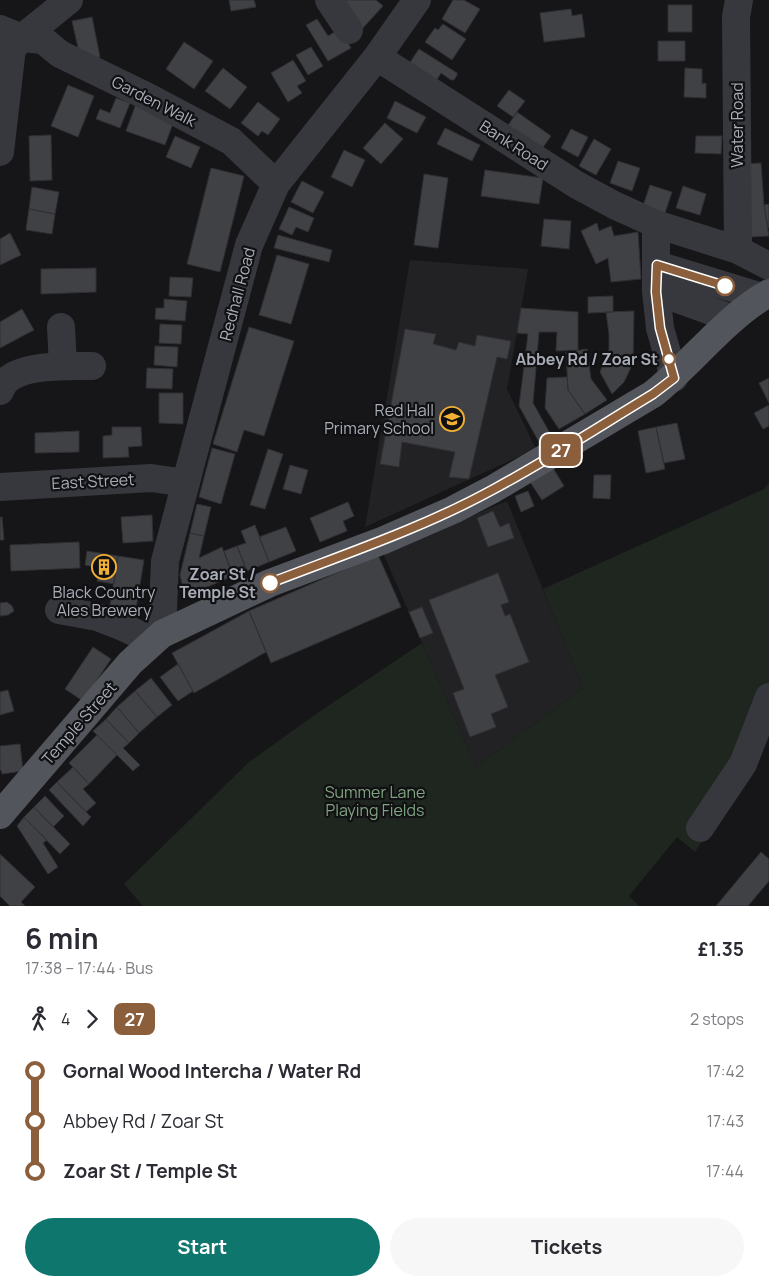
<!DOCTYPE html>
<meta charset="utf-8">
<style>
:root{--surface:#fff;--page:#f7f7f7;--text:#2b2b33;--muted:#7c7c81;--accent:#0f766e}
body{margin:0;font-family:Manrope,sans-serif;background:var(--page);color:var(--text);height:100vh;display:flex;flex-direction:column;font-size:19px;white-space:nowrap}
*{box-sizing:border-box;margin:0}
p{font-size:16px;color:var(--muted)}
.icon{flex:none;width:28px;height:28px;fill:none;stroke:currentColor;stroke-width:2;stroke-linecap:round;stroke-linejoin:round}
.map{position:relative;height:906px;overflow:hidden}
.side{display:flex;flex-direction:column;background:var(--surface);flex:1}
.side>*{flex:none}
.badge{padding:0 10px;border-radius:8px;font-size:18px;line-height:32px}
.map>.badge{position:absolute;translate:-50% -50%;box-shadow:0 0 0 2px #fff}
.legs{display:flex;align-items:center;gap:8px;height:55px;padding:0 25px;font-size:16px}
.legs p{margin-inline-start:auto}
.headline{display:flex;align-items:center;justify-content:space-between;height:85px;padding:0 25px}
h1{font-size:28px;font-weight:700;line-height:38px}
.action{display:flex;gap:10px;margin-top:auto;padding:10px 25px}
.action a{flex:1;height:58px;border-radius:30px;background:var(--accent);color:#fff;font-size:20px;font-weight:700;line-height:58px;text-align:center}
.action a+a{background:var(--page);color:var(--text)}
ul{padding:0 25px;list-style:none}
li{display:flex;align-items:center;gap:18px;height:50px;font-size:19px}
li i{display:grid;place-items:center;width:8px;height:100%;margin:0 6px;background:currentColor}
li i::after{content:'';width:12px;height:12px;margin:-6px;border:4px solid;border-radius:50%;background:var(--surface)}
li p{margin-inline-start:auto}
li:first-child i{background:linear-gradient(#0000 50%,currentColor 0)}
li:last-child i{background:linear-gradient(currentColor 50%,#0000 0)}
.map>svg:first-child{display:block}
</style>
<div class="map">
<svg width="769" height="906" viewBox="0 0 769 906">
<rect width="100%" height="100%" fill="#161618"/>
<path fill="#222225" d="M410,260L528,269L507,389L536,449L365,527Z
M507,501L583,688L476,767L383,553Z"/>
<path fill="#1e261f" d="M769,483V717L753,764L695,852L677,837L629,896L639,906H143L124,884L249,762L316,714L422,643L476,767L583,688L543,589L764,489Z"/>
<path fill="#404145" stroke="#303034" d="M229,0H254L256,7L231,11Z
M344,0H376L383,6L361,30Z
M453,0H464L480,9L465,33L442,19Z
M668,5H692V32H668Z
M571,9L572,16L582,14L585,37L544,42L540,13Z
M92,17L100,57L81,61L72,21Z
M317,19L328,36L340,29L351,48L328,61L306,25Z
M443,24L466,39L452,60L425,42L435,28L438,30Z
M658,41H685V61H658Z
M184,42L213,61L194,89L166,69Z
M311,47L323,66L308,75L296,55Z
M419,49L457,73V75L454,80H451L441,73L436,81L409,64Z
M293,60L306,81L297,86L302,93L288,102L271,73Z
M223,68L247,87L230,109L205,91Z
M685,68L702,69V84L706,83V98L684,97Z
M68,85L94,96L78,137L51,126Z
M509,90L525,101L513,117L497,106Z
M116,98L130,103L120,128L96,119L100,109L110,113Z
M395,101L426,117L417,133L387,118Z
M258,102L280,119L268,135L262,131L258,136L241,123Z
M136,104L175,118L165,145L126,131Z
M517,112L551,136L539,153L505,130Z
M385,123L403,139L381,164L363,148Z
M445,128L480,145L472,161L437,144Z
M571,129L588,137L578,157L561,148Z
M51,135L52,180L30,181L29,136Z
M175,136L200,147L191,168L166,157Z
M696,136H722L721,154L695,153Z
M594,139L611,149L596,175L579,166Z
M344,150L365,160L352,187L331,177Z
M618,161L640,168L632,191L610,183Z
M761,163L764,205L769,236L749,237L744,164Z
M211,168L244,176L220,272L187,264Z
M485,170L543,178L539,204L481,196Z
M424,174L448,178L438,248L414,245Z
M302,181L324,192L313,213L291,202Z
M650,185L672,192L665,213L643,206Z
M683,186L706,194L700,215L676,208Z
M32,187L59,192L55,214L29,209Z
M769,204V227L768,228L764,205Z
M289,207L314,218L308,232L296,227L292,235L279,229Z
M29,209L55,214L52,234L26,230Z
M544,219L571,221L569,249L541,246Z
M597,223L599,231L611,226L614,236L638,232L641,279L611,282L608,258L596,264L581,231Z
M10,233L21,255L0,265V239Z
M278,235L332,250L329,262L274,248Z
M277,255L309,264L291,324L259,315Z
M96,268V292L41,294V269Z
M170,277L193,278L191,297L169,296Z
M613,296V312L588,313V297Z
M164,299L187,301L185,321L155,319L156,308H164Z
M521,308L578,312V350L556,351L557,332H539L533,403L551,435L539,442L519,406L528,334L517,333Z
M22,309L34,330L0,348V322Z
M634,311L633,363L624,382L612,394L600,372L609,349V334L606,312Z
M160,324L182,325L181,344L159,343Z
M249,327L294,341L264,436L244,430L237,452L213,444Z
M405,329L436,334L433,344L456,350L459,342L475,346L477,335L511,341L507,359L497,357L469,479L449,477L455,452L402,442L399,467L380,464Z
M155,346L178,347L177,367L154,365Z
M587,349L591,379L607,400L585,414L568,390L566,352Z
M147,368L173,369L172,389L146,388Z
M567,377L568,390L585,414L559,429L545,408L547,378Z
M769,378V403L759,383Z
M159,393H183V424L159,423Z
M769,405V426L763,429L754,413Z
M677,423L685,459L664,463L656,427Z
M112,427H141L142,446L128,447L129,457L103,458V436L112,435Z
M656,427L665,469L646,473L638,431Z
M79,431V452L35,453V433Z
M212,448L235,454L221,504L199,497Z
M268,449L283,454L265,509L250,505Z
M290,465L308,470L301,494L283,489Z
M553,468L564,486L542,500L530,482Z
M594,475H611L610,499L593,498Z
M528,491L534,506L521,512L515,496Z
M348,502L354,516L343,521L347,531L320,542L310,518Z
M197,504L211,507L204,536L190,533Z
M493,511L500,527L509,523L514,538L488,547L477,518Z
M152,515L153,541L123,543L121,517Z
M0,517H2L4,540H0Z
M255,525L269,562L247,571L237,546L246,543L241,531Z
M286,527L296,551L269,562L259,537Z
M190,533L204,536L199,558L222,547L233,576L193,593L183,588L180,575Z
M79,542L80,568L11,571L10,545Z
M237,546L247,571L233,576L224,551Z
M87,551L118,556L114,584L97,581L100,568L85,565Z
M378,555L401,607L271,663L249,611Z
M118,556L144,560L135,615L109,611Z
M498,573L509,602L501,605L505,616L510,614L529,662L495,675L508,707L491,714L496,727L470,737L453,693L464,689L429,600Z
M7,602L12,606L14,611L8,615L0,616V603Z
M422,607L433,633L420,638L409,612Z
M249,611L266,652L194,693L172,653Z
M93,647L111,659L83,701L65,689Z
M178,664L193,691L178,701L160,677Z
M151,678L172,705L157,717L135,691Z
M8,690L14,711L0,715V692Z
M135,691L157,717L139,733L117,707Z
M117,707L139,733L129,743L106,719Z
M106,719L129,743L123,748L140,765L133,771L93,731Z
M97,735L117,755L89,784L69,763Z
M20,744L23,771L2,774L1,770H0V746Z
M73,767L89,784L83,789L96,803L86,812L57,782Z
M57,782L91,817L83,826L49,790Z
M45,796L64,816L53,827L34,807Z
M34,807L70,844L60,854L24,817Z
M24,817L47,840L43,843L58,867L48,874L17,826Z
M761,852L769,859V881L748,906H716Z
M0,854L35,887L21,902L25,906H10L0,896Z"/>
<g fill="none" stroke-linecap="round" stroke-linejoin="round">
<path stroke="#37383d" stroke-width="28" d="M329,0L349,30
M0,29L22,38L43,40L60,54L142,94L231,141L276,184
M377,57L577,185L616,206L656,224L738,250L769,266
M0,152L12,48L22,38L69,0
M656,224V291L660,328L674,378
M738,250L736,17L739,0
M657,265L762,297
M656,291L733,319
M61,327L63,366
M0,391C2,388 3,383 6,381C24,364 68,366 92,366
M0,487L151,478L186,483
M59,610L97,617L123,627L153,641
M162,634L165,561L249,245L276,184L377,57L417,0
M700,828L743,764L769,697"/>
<path stroke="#53555c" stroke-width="28" d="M0,815L130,663L162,634L270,583L384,540L453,510L493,489L653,394C691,364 727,316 769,293"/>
</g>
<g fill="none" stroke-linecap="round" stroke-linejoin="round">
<defs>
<path id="line-1" d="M270,583C345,554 423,528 494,489C548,460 600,426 653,394L674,378L660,328L656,292L657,265L725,286"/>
</defs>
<use href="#line-1" stroke="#fff" stroke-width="11"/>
<use href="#line-1" stroke="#8b5e3c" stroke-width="8"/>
</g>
<defs>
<symbol id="school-ring" viewBox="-11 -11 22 22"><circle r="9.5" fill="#111113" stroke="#f2b134" stroke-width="1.5"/><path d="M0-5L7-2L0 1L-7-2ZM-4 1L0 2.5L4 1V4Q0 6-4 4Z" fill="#f2b134"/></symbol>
<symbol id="building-ring" viewBox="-11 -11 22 22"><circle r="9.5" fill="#111113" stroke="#f2b134" stroke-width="1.5"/><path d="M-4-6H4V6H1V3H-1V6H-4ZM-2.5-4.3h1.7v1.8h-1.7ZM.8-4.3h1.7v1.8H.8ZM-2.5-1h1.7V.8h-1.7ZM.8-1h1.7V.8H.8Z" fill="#f2b134"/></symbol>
</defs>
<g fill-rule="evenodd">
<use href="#school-ring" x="438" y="405" width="28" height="28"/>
<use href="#building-ring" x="90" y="553" width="28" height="28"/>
</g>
<g fill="#fff" stroke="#8b5e3c" stroke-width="2.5">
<circle cx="725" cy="286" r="9"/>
<circle cx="669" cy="359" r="6"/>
<circle cx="270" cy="583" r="9"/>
</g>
<g text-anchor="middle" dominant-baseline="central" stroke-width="4.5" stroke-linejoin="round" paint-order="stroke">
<g font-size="16" fill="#a8adb8" stroke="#111113">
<text transform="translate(154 101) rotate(27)">Garden Walk</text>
<text transform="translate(737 125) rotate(-90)">Water Road</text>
<text transform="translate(514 145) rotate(33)">Bank Road</text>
<text transform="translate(237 294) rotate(-75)">Redhall Road</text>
<text transform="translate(93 481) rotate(-3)">East Street</text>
<text transform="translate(79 723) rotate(-49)">Temple Street</text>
</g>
<g font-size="16" font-weight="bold" fill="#a8adb8" stroke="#111113" text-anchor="end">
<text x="658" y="359">Abbey Rd / Zoar St</text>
<text x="256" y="574">Zoar St /<tspan x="256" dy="18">Temple St</tspan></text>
</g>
<g font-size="16" fill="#a8adb8" stroke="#111113" text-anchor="end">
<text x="434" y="410">Red Hall<tspan x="434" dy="18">Primary School</tspan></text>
<text x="104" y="592" text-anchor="middle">Black Country<tspan x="104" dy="18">Ales Brewery</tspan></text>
</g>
<g font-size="16" fill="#7fa381" stroke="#111113">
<text x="375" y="792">Summer Lane<tspan x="375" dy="18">Playing Fields</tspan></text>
</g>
</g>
</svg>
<b class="badge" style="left:561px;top:450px;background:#8b5e3c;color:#fff">27</b>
</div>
<section class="side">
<div class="headline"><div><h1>6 min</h1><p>17:38 – 17:44 · Bus</p></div><b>£1.35</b></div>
<div class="legs"><svg class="icon" aria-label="walk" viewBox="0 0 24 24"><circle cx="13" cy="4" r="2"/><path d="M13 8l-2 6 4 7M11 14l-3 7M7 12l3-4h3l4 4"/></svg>4<svg class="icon" aria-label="forward" viewBox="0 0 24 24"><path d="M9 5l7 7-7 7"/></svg><b class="badge" style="background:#8b5e3c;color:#fff">27</b><p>2 stops</p></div>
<ul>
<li><i style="color:#8b5e3c"></i><b>Gornal Wood Intercha / Water Rd</b><p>17:42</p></li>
<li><i style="color:#8b5e3c"></i><span>Abbey Rd / Zoar St</span><p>17:43</p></li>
<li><i style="color:#8b5e3c"></i><b>Zoar St / Temple St</b><p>17:44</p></li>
</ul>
<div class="action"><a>Start</a><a>Tickets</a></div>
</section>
